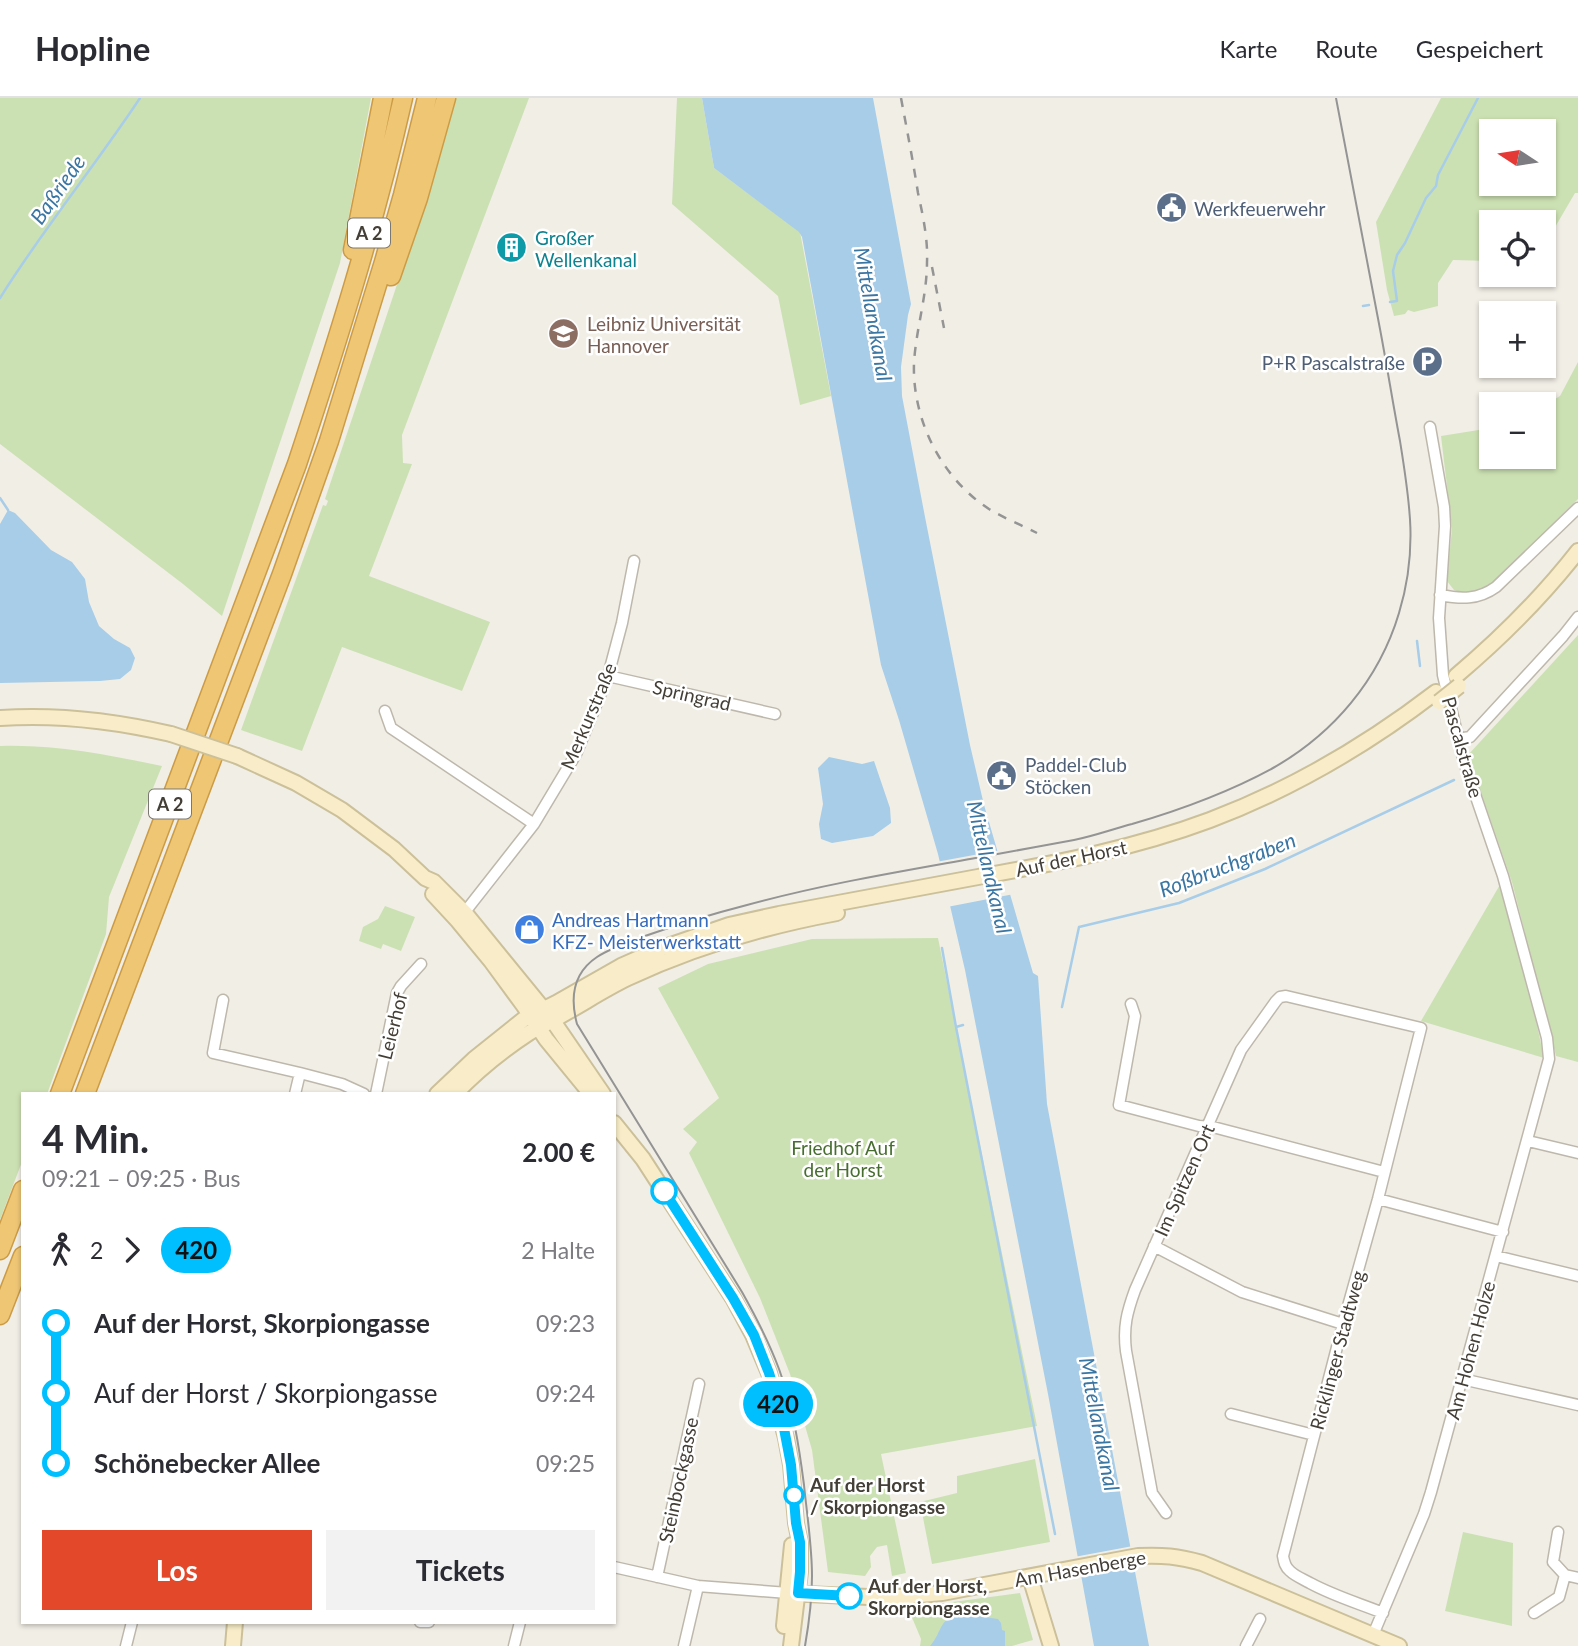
<!DOCTYPE html>
<html lang="de">
<meta charset="utf-8">
<style>
:root{--surface:#fff;--page:#f2f2f3;--text:#2b2b33;--muted:#7c7c81;--line:#e1e1e2;--accent:#e3482b}
body{margin:0;font-family:Lato,sans-serif;background:var(--page);color:var(--text);height:100vh;display:flex;flex-direction:column;font-size:26px;white-space:nowrap}
*{box-sizing:border-box;margin:0}
p{font-size:23px;color:var(--muted)}
.icon{flex:none;width:38px;height:38px;fill:none;stroke:currentColor;stroke-width:2;stroke-linecap:round;stroke-linejoin:round}
.map{position:relative;flex:1;overflow:hidden}
.details{position:absolute;left:21px;top:994px;width:595px;height:532px;display:flex;flex-direction:column;background:var(--surface);border-radius:0px;box-shadow:0 2px 5px #0004}
.details>*{flex:none}
.badge{padding:0 14px;border-radius:23px;font-size:24px;line-height:46px}
.needle{width:46px;rotate:282deg}
.controls{position:absolute;left:1479px;top:21px;display:grid;gap:14px}
.controls a{display:grid;place-items:center;width:77px;height:77px;border-radius:0px;background:var(--surface);box-shadow:0 2px 5px #0004;font-size:35px}
.map>.badge{position:absolute;translate:-50% -50%;box-shadow:0 0 0 4px #fff}
.legs{display:flex;align-items:center;gap:10px;height:77px;padding:0 21px;font-size:23px}
.legs p{margin-inline-start:auto}
.overview{display:flex;align-items:center;justify-content:space-between;height:119px;padding:0 21px}
h1{font-size:38px;font-weight:700;line-height:52px}
.action{display:flex;gap:14px;margin-top:auto;padding:14px 21px}
.action a{flex:1;height:80px;border-radius:0px;background:var(--accent);color:#fff;font-size:28px;font-weight:700;line-height:80px;text-align:center}
.action a+a{background:var(--page);color:var(--text)}
ul{padding:0 21px;list-style:none}
li{display:flex;align-items:center;gap:24px;height:70px;font-size:26px}
li i{display:grid;place-items:center;width:10px;height:100%;margin:0 9px;background:currentColor}
li i::after{content:'';width:18px;height:18px;margin:-9px;border:5px solid;border-radius:50%;background:var(--surface)}
li p{margin-inline-start:auto}
li:first-child i{background:linear-gradient(#0000 50%,currentColor 0)}
li:last-child i{background:linear-gradient(currentColor 50%,#0000 0)}
header{display:flex;align-items:center;gap:42px;box-sizing:border-box;height:98px;padding:0 35px;background:var(--surface);border-bottom:2px solid var(--line)}
header strong{font-size:33px}
nav{display:flex;gap:38px;margin-inline-start:auto;font-size:24px}
.map>svg:first-child{display:block}
</style>
<header>
<strong>Hopline</strong>
<nav><a>Karte</a><a>Route</a><a>Gespeichert</a></nav>
</header>
<div class="map">
<svg width="1578" height="1548" viewBox="0 0 1578 1548">
<rect width="100%" height="100%" fill="#f1eee6"/>
<path fill="#cce1b3" fill-rule="evenodd" d="M0,0H371L340,165L222,518L183,486L0,346Z
M453,0H529L402,337L403,365L412,366L369,478L490,524L462,593L342,549L302,653L241,632L323,407L326,408L328,403L325,401L419,121Z
M677,0H702L714,70L800,134L831,298L800,307L778,198L672,106Z
M1441,0H1578V95H1575L1544,148V124H1491V163L1453,162L1438,185V208L1414,214L1408,212L1405,216L1394,218L1387,192L1376,124ZM1491,33H1544V86H1491Z
M1578,264V401L1501,478L1485,492L1462,495L1454,492L1447,483L1452,430L1441,338L1491,330V359H1544V308L1560,298Z
M1578,537V964L1556,958L1512,784L1468,657Z
M0,648C54,646 109,657 162,668L109,799L106,836L47,996H23V1061L0,1122Z
M1505,778L1544,960L1421,923Z
M385,808L415,819L401,853L383,846L381,851L359,843L363,829L378,821Z
M938,840L1037,1328L881,1356L906,1475L892,1478L887,1447L877,1449L870,1458L871,1469L865,1478L828,1474L812,1352L790,1276L760,1200L689,1055L697,1044L683,1031L719,1000L658,890L708,866L812,841Z
M1035,1361L1050,1444L932,1466L920,1404L957,1395V1378Z
M1463,1434L1513,1445L1512,1528L1445,1513Z
M1020,1495L1033,1542L1012,1548H920L921,1541L908,1510Z"/>
<path fill="#a8cde8" d="M702,0H873L911,206L908,217L901,269L902,298L925,419L970,647L984,707L1033,875L1038,878L1047,1006L1149,1548H1094L1048,1296L965,872L938,756L899,622L881,567L802,139L799,134L714,70Z
M8,412L15,415L51,452L72,464L85,481L89,504L99,528L114,541L130,550L135,560L131,572L120,581L100,583L0,585V426Z
M829,659L862,666L874,663L890,710L891,725L873,738L832,745L821,741L819,726L823,706L818,670Z
M965,1516L998,1521L1001,1525L1002,1532L1005,1533V1548H930C944,1532 937,1519 965,1516Z"/>
<path fill="#f1eee6" d="M1001,752L1014,796L947,809L936,764Z
M1133,1448L1137,1468L1078,1480L1074,1459Z"/>
<g fill="none" stroke-linecap="round" stroke-linejoin="round">
<path stroke="#a8cde8" stroke-width="2.5" d="M0,200C43,131 95,68 140,0
M1390,204L1397,203L1393,173L1397,157L1405,145L1426,100L1436,88L1438,77L1478,0
M1363,208L1369,207
M0,400L8,412
M1417,543L1420,568
M942,850L956,929
M1062,909L1079,829L1179,805L1265,771L1454,682
M963,927L956,929L1055,1436"/>
<defs>
<path id="street" d="M1440,497C1461,501 1478,502 1496,489L1578,410
M608,578L775,616
M385,613L391,630L534,726
M1458,641L1470,639L1563,538L1578,519
M461,819L534,726L576,656L608,578L622,525L634,463
M223,902L213,955L300,975L342,986L364,996
M1131,906L1135,918L1119,1007L1199,1028L1213,1029L1384,1074
M295,996L300,975
M376,996L397,895L401,888L421,866
M1528,1043L1578,1055
M1378,1101L1503,1134
M1154,1148L1242,1194L1343,1226
M1496,1158L1578,1178
M1462,1281L1578,1307
M1231,1316L1314,1337
M1166,1415L1152,1395L1126,1253C1123,1229 1127,1214 1135,1192L1241,952L1276,903L1280,899L1286,898L1421,930L1378,1101L1343,1226L1283,1458C1284,1464 1285,1469 1290,1473C1295,1478 1303,1481 1310,1485C1334,1498 1358,1505 1383,1515
M1558,1434L1553,1464L1565,1477L1578,1480
M614,1469L698,1488L788,1495
M657,1479L699,1286
M1534,1515L1559,1499L1565,1477
M420,1524H429
M1373,1537L1424,1416L1431,1394L1549,961L1547,940L1503,778L1464,664L1443,577L1439,520L1445,428L1444,409L1430,329
M126,1548L132,1524
M514,1548L520,1524
M684,1548L698,1488
M1246,1548L1260,1521"/>
<path id="secondary" d="M1456,578C1501,540 1542,499 1578,453
M0,620C58,616 115,623 171,636
M237,658L296,685L342,712L394,751L425,780L434,784L465,815L553,923L603,996
M433,796L458,823L491,863L524,908L546,941L591,996
M437,996L474,961L524,921L556,905L621,868L662,850L729,827L779,816C846,804 912,791 978,779C1057,765 1135,750 1210,722C1292,691 1367,647 1436,594
M455,996C477,973 503,952 529,935C539,928 552,924 562,917C584,905 605,891 628,880C692,850 767,828 837,815
M614,1025L643,1061L733,1200L753,1237L769,1275L786,1340L791,1367L796,1425L800,1445V1474L791,1548
M1030,1479L1051,1548
M788,1495L888,1500L942,1495L1138,1458C1163,1457 1177,1458 1202,1465L1399,1548
M784,1528L792,1447
M233,1548L235,1524"/>
<path id="highway" d="M353,152L383,0
M391,178L418,100L446,0
M60,996L297,366C337,245 375,124 403,0
M85,996L282,476L329,343L384,164L403,97L427,0
M0,1152L23,1092
M0,1217L23,1158"/>
</defs>
<use href="#street" stroke="#beb8ac" stroke-width="13"/>
<use href="#secondary" stroke="#ccc09a" stroke-width="18"/>
<use href="#highway" stroke="#cc9b45" stroke-width="21"/>
<use href="#street" stroke="#fff" stroke-width="10"/>
<use href="#secondary" stroke="#f8edc8" stroke-width="14"/>
<use href="#highway" stroke="#eec674" stroke-width="18"/>
<path stroke="#949494" stroke-width="2" d="M805,1548C809,1525 812,1502 812,1478C812,1448 807,1417 804,1387C799,1348 793,1309 779,1271C769,1244 756,1219 742,1194L577,926C570,900 573,875 597,859C611,850 629,844 645,838C679,826 712,816 747,807C827,785 910,772 992,757C1019,752 1047,747 1074,742C1094,738 1113,731 1132,726C1180,712 1229,694 1273,670C1333,636 1379,582 1399,515C1418,453 1410,405 1400,343C1393,306 1387,268 1380,231C1365,154 1350,77 1336,0"/>
<path stroke="#949494" stroke-width="2.5" stroke-dasharray="9 9" stroke-linecap="butt" d="M901,0C907,32 913,63 918,95C923,118 928,141 927,164C927,198 916,231 914,265C912,321 941,380 989,411C1004,420 1021,427 1037,435
M932,169L944,230"/>
<defs>
<path id="secondary-bridge" d="M1439,604L1459,588
M171,636L237,658"/>
</defs>
<use href="#secondary-bridge" stroke="#ccc09a" stroke-width="18" stroke-linecap="butt"/>
<use href="#secondary-bridge" stroke="#f8edc8" stroke-width="14"/>
</g>
<g fill="none" stroke-linecap="round" stroke-linejoin="round">
<defs>
<path id="line-1" d="M664,1093L733,1200L754,1237L769,1275L781,1315L791,1367L796,1425L800,1444V1474L798,1495L849,1498"/>
</defs>
<use href="#line-1" stroke="#fff" stroke-width="16"/>
<use href="#line-1" stroke="#00bfff" stroke-width="10"/>
</g>
<defs>
<symbol id="civic-disc" viewBox="-11 -11 22 22"><circle r="9.5" fill="#5c6f8a" stroke="#fff"/><path d="M-.6-6.5H3V-4.5H.6V-3L4-1V1h2V6H-6V1h2V-1L-.6-3ZM-1.2 2.5V6h2.4V2.5Z" fill="#fff"/></symbol>
<symbol id="building-disc" viewBox="-11 -11 22 22"><circle r="9.5" fill="#0f9aa8" stroke="#fff"/><path d="M-4-6H4V6H1V3H-1V6H-4ZM-2.5-4.3h1.7v1.8h-1.7ZM.8-4.3h1.7v1.8H.8ZM-2.5-1h1.7V.8h-1.7ZM.8-1h1.7V.8H.8Z" fill="#fff"/></symbol>
<symbol id="university-disc" viewBox="-11 -11 22 22"><circle r="9.5" fill="#8d6e63" stroke="#fff"/><path d="M0-5L7-2L0 1L-7-2ZM-4 1L0 2.5L4 1V4Q0 6-4 4Z" fill="#fff"/></symbol>
<symbol id="parking-disc" viewBox="-11 -11 22 22"><circle r="9.5" fill="#5c6f8a" stroke="#fff"/><path d="M-3.5-5.5H1a3.5 3.5 0 0 1 0 7H-1V5.5H-3.5ZM-1-3.4V-.6H.8a1.4 1.4 0 0 0 0-2.8Z" fill="#fff"/></symbol>
<symbol id="shop-disc" viewBox="-11 -11 22 22"><circle r="9.5" fill="#3f7fe0" stroke="#fff"/><path d="M-5-2.5h2.3a2.7 3.5 0 0 1 5.4 0H5L5.5 6h-11ZM-1.5-2.5h3a1.5 2.3 0 0 0-3 0Z" fill="#fff"/></symbol>
</defs>
<g fill-rule="evenodd">
<use href="#civic-disc" x="1154" y="92" width="35" height="35"/>
<use href="#building-disc" x="494" y="132" width="35" height="35"/>
<use href="#university-disc" x="546" y="218" width="35" height="35"/>
<use href="#parking-disc" x="1410" y="246" width="35" height="35"/>
<use href="#civic-disc" x="984" y="660" width="35" height="35"/>
<use href="#shop-disc" x="512" y="814" width="35" height="35"/>
</g>
<g fill="#fff" stroke="#00bfff" stroke-width="3.5">
<circle cx="664" cy="1093" r="12"/>
<circle cx="794" cy="1397" r="9"/>
<circle cx="849" cy="1498" r="12"/>
</g>
<g text-anchor="middle" dominant-baseline="central" stroke-width="5" stroke-linejoin="round" paint-order="stroke">
<g fill="#fff" stroke="#7b7872" stroke-width="2">
<rect x="348" y="120.5" width="42" height="29" rx="5"/>
<rect x="149" y="691.5" width="42" height="29" rx="5"/>
</g>
<g font-size="18" font-weight="bold" fill="#433e36">
<text x="369" y="135">A 2</text>
<text x="170" y="706">A 2</text>
</g>
<g font-size="19" fill="#4e5e75" stroke="#fff" text-anchor="start">
<text x="1194" y="110">Werkfeuerwehr</text>
<text x="1405" y="264" text-anchor="end">P+R Pascalstraße</text>
<text x="1025" y="666">Paddel-Club<tspan x="1025" dy="22">Stöcken</tspan></text>
</g>
<g font-size="19" fill="#0d838f" stroke="#fff" text-anchor="start">
<text x="535" y="139">Großer<tspan x="535" dy="22">Wellenkanal</tspan></text>
</g>
<g font-size="19" fill="#785e54" stroke="#fff" text-anchor="start">
<text x="587" y="225">Leibniz Universität<tspan x="587" dy="22">Hannover</tspan></text>
</g>
<g font-size="19" fill="#433e36" stroke="#fff">
<text transform="translate(692 597) rotate(13)">Springrad</text>
<text transform="translate(588 618) rotate(-67)">Merkurstraße</text>
<text transform="translate(1463 649) rotate(74)">Pascalstraße</text>
<text transform="translate(1071 760) rotate(-12)">Auf der Horst</text>
<text transform="translate(392 928) rotate(-76)">Leierhof</text>
<text transform="translate(1184 1082) rotate(-66)">Im Spitzen Ort</text>
<text transform="translate(1337 1252) rotate(-75)">Ricklinger Stadtweg</text>
<text transform="translate(1470 1252) rotate(-75)">Am Hohen Holze</text>
<text transform="translate(678 1382) rotate(-78)">Steinbockgasse</text>
<text transform="translate(1080 1470) rotate(-10)">Am Hasenberge</text>
</g>
<g font-size="19" fill="#366cbe" stroke="#fff" text-anchor="start">
<text x="552" y="821">Andreas Hartmann<tspan x="552" dy="22">KFZ- Meisterwerkstatt</tspan></text>
</g>
<g font-size="19" fill="#476e30" stroke="#fff">
<text x="843" y="1049">Friedhof Auf<tspan x="843" dy="22">der Horst</tspan></text>
</g>
<g font-size="19" font-weight="bold" fill="#433e36" stroke="#fff" text-anchor="start">
<text x="810" y="1386">Auf der Horst<tspan x="810" dy="22">/ Skorpiongasse</tspan></text>
<text x="868" y="1487">Auf der Horst,<tspan x="868" dy="22">Skorpiongasse</tspan></text>
</g>
<g font-size="21" font-style="italic" fill="#3b76a3" stroke="#fff">
<text transform="translate(57 91) rotate(-55)">Baßriede</text>
<text transform="translate(874 216) rotate(80)">Mittellandkanal</text>
<text transform="translate(1227 766) rotate(-21)">Roßbruchgraben</text>
<text transform="translate(990 769) rotate(77)">Mittellandkanal</text>
<text transform="translate(1100 1326) rotate(79)">Mittellandkanal</text>
</g>
</g>
</svg>
<div class="controls">
<a><svg class="needle" viewBox="-14 -14 28 28"><path d="M0-13l5 13h-10z" fill="#e53935"/><path d="M0 13l5-13h-10z" fill="#7c7c81"/></svg></a>
<a><svg class="icon" aria-label="locate" viewBox="0 0 24 24"><circle cx="12" cy="12" r="6"/><path d="M12 2v4M12 18v4M2 12h4M18 12h4"/></svg></a>
<a>+</a>
<a>−</a>
</div>
<b class="badge" style="left:778px;top:1306px;background:#00bfff;color:#111">420</b>
<section class="details">
<div class="overview"><div><h1>4 Min.</h1><p>09:21 – 09:25 · Bus</p></div><b>2.00 €</b></div>
<div class="legs"><svg class="icon" aria-label="walk" viewBox="0 0 24 24"><circle cx="13" cy="4" r="2"/><path d="M13 8l-2 6 4 7M11 14l-3 7M7 12l3-4h3l4 4"/></svg>2<svg class="icon" aria-label="forward" viewBox="0 0 24 24"><path d="M9 5l7 7-7 7"/></svg><b class="badge" style="background:#00bfff;color:#111">420</b><p>2 Halte</p></div>
<ul>
<li><i style="color:#00bfff"></i><b>Auf der Horst, Skorpiongasse</b><p>09:23</p></li>
<li><i style="color:#00bfff"></i><span>Auf der Horst / Skorpiongasse</span><p>09:24</p></li>
<li><i style="color:#00bfff"></i><b>Schönebecker Allee</b><p>09:25</p></li>
</ul>
<div class="action"><a>Los</a><a>Tickets</a></div>
</section>
</div>
